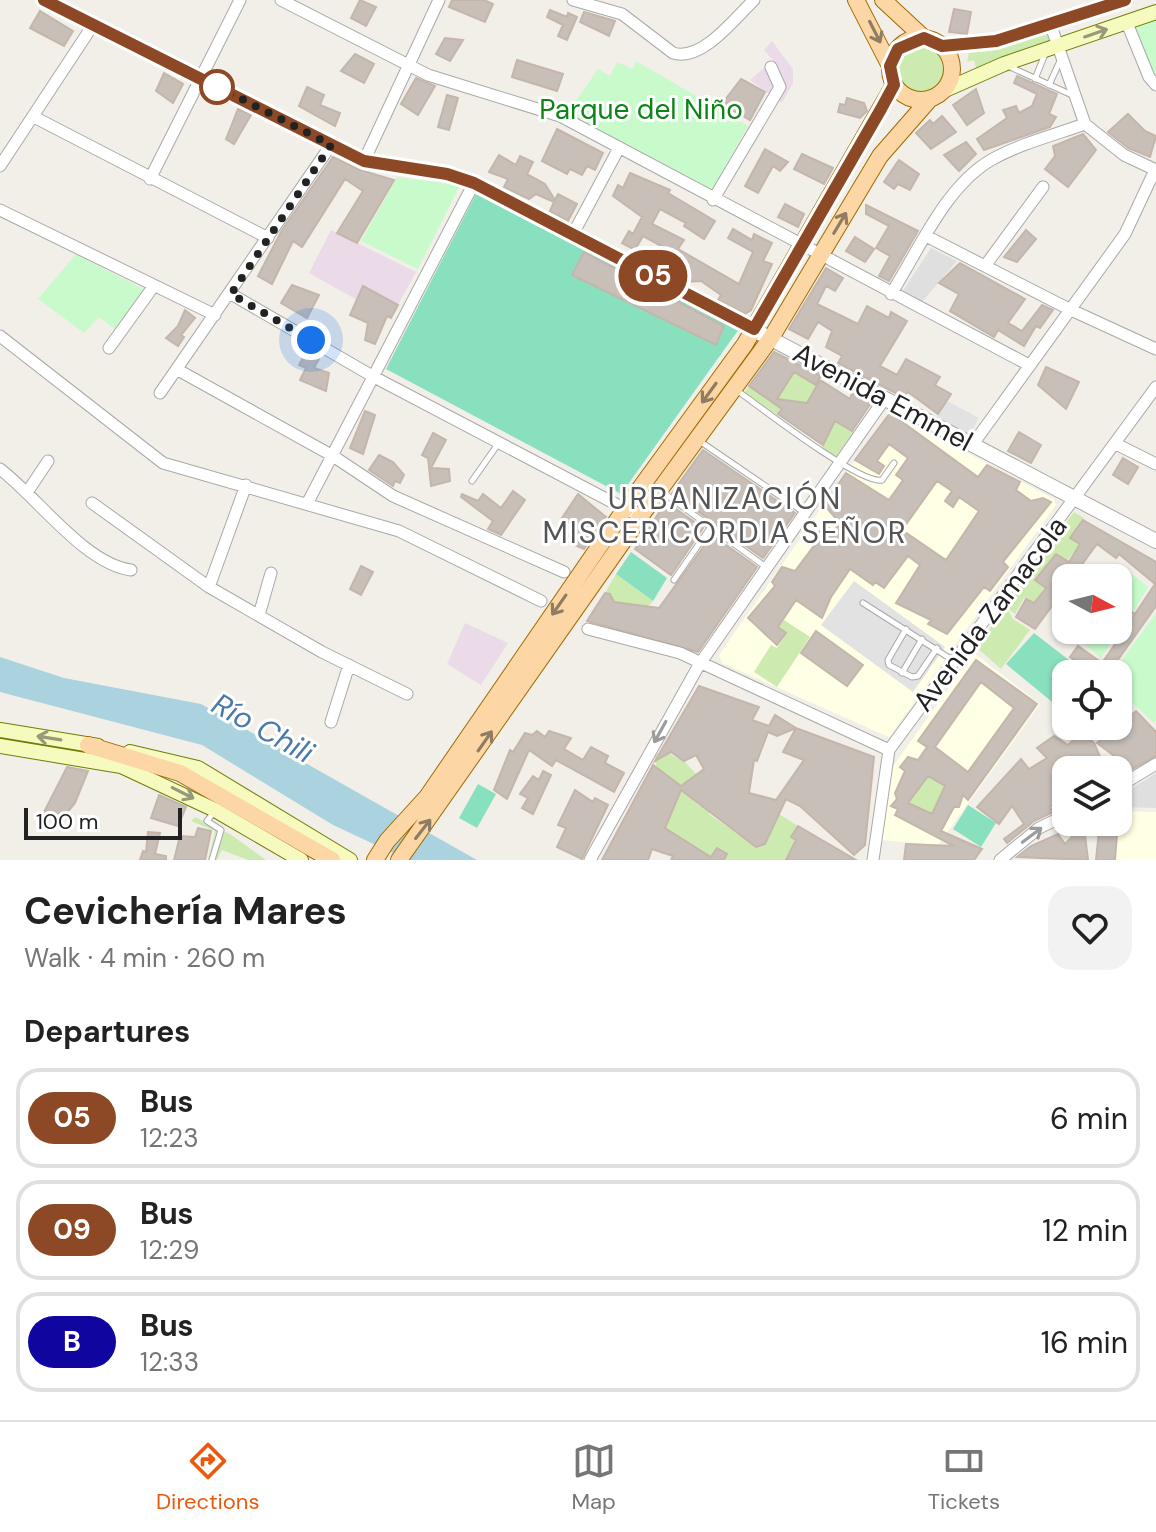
<!DOCTYPE html>
<meta charset="utf-8">
<style>
:root{--surface:#fff;--page:#f2f2f2;--text:#222;--muted:#767676;--line:#e0e0e0;--accent:#ea580c}
body{margin:0;font-family:"DM Sans",sans-serif;background:var(--page);color:var(--text);height:100vh;display:flex;flex-direction:column;font-size:30px;white-space:nowrap}
*{box-sizing:border-box;margin:0}
p{font-size:26px;color:var(--muted)}
.icon{flex:none;width:44px;height:44px;fill:none;stroke:currentColor;stroke-width:2;stroke-linecap:round;stroke-linejoin:round}
.map{position:relative;height:860px;overflow:hidden}
.details{display:flex;flex-direction:column;background:var(--surface);flex:1}
.details>*{flex:none}
.badge{padding:0 16px;border-radius:26px;font-size:28px;line-height:52px}
.needle{width:52px;rotate:97deg}
.buttons{position:absolute;left:1052px;top:564px;display:grid;gap:16px}
.buttons a{display:grid;place-items:center;width:80px;height:80px;border-radius:16px;background:var(--surface);box-shadow:0 2px 6px #0004;font-size:40px}
.scale{position:absolute;left:24px;bottom:20px;width:158px;box-sizing:border-box;padding-left:8px;border:4px solid #222;border-top:0;font-size:22px;line-height:28px;white-space:nowrap;color:#222;-webkit-text-stroke:6px #fff;paint-order:stroke}
.you{position:absolute;width:40px;height:40px;margin:-20px;border:6px solid #fff;border-radius:50%;background:#1a73e8;box-shadow:0 0 0 12px #1a73e833}
.map>.badge{position:absolute;translate:-50% -50%;box-shadow:0 0 0 4px #fff}
h2{padding:0 24px;font-size:30px;line-height:72px}
.round{display:grid;place-items:center;flex:none;width:84px;height:84px;border-radius:24px;background:var(--page)}
.summary{display:flex;align-items:center;justify-content:space-between;height:136px;padding:0 24px}
h1{font-size:38px;font-weight:700;line-height:60px}
ul{padding:0;list-style:none}
li{display:flex;align-items:center;gap:24px;height:100px;margin:0 16px 12px;padding:0 8px;border:4px solid var(--line);border-radius:24px}
li div{flex:1}
li b{display:block;font-size:30px}
li em{font-style:normal}
li .badge{min-width:88px;font-weight:700;text-align:center}
.tab-bar{display:flex;justify-content:space-around;align-items:center;height:112px;border-top:2px solid var(--line);background:var(--surface);font-size:22px;color:var(--muted)}
.tab-bar a{display:grid;justify-items:center;gap:4px}
.tab-bar .selected{color:var(--accent)}
.map>svg:first-child{display:block}
</style>
<div class="map">
<svg width="1156" height="860" viewBox="0 0 1156 860">
<rect width="100%" height="100%" fill="#f2efe9"/>
<path fill="#e0dfdf" d="M931,248L957,261L922,302L902,292Z
M1156,773V808L1118,807V797Z"/>
<path fill="#ebdbe8" d="M772,41L793,69V83L782,103L750,80L773,60L764,50Z
M331,230L416,272L398,305L364,286L357,300L309,273Z
M465,623L508,643L481,685L447,664Z"/>
<path fill="#ffffe5" d="M889,411L1054,499L1056,505L889,737L722,663L719,655Z
M974,653L1040,704L938,845L881,840L889,772Z
M1118,811L1156,812V860H1096L1100,822H1118Z"/>
<path fill="#cdebb0" d="M1048,34L1051,41L976,68L974,60L967,62L969,53L991,51Z
M897 70a24 24 0 1 1 48 0a24 24 0 1 1-48 0Z
M794,372L816,385L809,397L854,431L836,458L822,447L833,426L830,419L799,408L800,401H791L778,415L744,393L749,386L774,403Z
M1074,512L1084,518L1070,537L1080,544L1067,561L1056,554L1036,580L1045,587L1034,602L1024,598L1015,614L1007,608L1013,619L1030,630L1001,669L976,647Z
M616,574L653,601L648,607L614,602L605,593Z
M784,620L810,637L777,687L754,672L771,645L777,648L787,633L779,627Z
M663,751L684,761L697,775L688,792L656,768L655,755Z
M928,776L945,786L932,814L908,803Z
M681,790L701,807L713,793L718,798L709,814L756,847L765,844L779,814L798,826L792,837L797,840L787,860H724L726,854L717,848L708,860L700,855L702,850L665,828Z
M195,817L230,834L266,860H248L222,850L217,860H208L215,831L191,821Z"/>
<path fill="#c8facc" d="M1156,18V77L1133,26Z
M636,61L748,126L711,191L567,114L598,69L610,76L617,62L633,69Z
M397,177L460,185L418,269L361,241Z
M76,254L145,290L115,329L99,317L84,333L38,299Z
M1118,563L1148,587L1134,611L1118,600V578H1108Z
M1156,613V721L1154,723L1118,690V674H1112Z
M1118,619L1124,623L1101,658L1074,635L1077,630H1118Z"/>
<path fill="#88e0be" d="M478,190L739,329L621,494L386,369Z
M631,552L667,578L653,601L616,574Z
M1034,633L1087,674H1066V698L1057,706L1006,664Z
M478,784L496,794L477,828L459,818Z
M968,805L996,823L981,847L953,829Z"/>
<path fill="#e2e2e2" d="M947,401L979,418L970,434L937,418Z
M854,581L945,647L913,692L821,625Z"/>
<path fill="#aad3df" d="M0,657L64,678L201,704L477,860H408L333,825L202,745L0,692Z"/>
<path fill="#c7bfb8" stroke="#c4b6ab" stroke-width="2" fill-rule="evenodd" d="M360,0L376,7L366,26L351,18Z
M452,0H484L493,4L485,22L449,7Z
M954,9L971,12L967,34L949,32Z
M550,10L567,17L568,13L577,17L567,40L558,36L563,25L547,17Z
M40,11L73,31L64,46L30,28Z
M584,12L615,21L609,36L580,22Z
M445,38L463,40L450,61L436,54Z
M355,54L374,64L364,83L341,71Z
M517,60L563,74L557,91L512,77Z
M164,73L183,84L173,103L156,91Z
M1017,76L1057,94L1049,114L1056,117L1050,127L984,150L977,139L1007,118L1003,110L1016,106L1019,113L1032,106L1037,94L1014,83Z
M416,78L435,86L418,115L401,104Z
M741,79L765,92L750,120L722,104Z
M307,87L324,95L320,105L340,113L335,126L299,106Z
M976,89L984,113L967,125L953,105Z
M447,95L458,98L449,130L438,127Z
M847,98L864,103L867,111L860,118L838,112L840,104L845,105Z
M238,109L251,115L234,144L226,139Z
M1128,114L1145,131L1156,136L1150,157L1128,148L1108,132Z
M942,116L956,132L931,149L916,133L930,120L933,124Z
M557,129L603,153L595,170L587,166L582,175L570,169L567,174L542,161Z
M1083,134L1096,150L1068,187L1045,169L1055,156L1053,146Z
M966,142L976,154L959,171L944,155Z
M765,149L788,162L780,171L773,166L758,193L745,186Z
M802,154L833,168L824,184L794,169Z
M499,155L516,165L520,156L533,162L527,174L545,184L555,200L558,194L577,204L568,221L550,211L554,202L536,194L529,199L504,187L508,179L489,172Z
M333,157L360,170L394,180L357,243L337,233L363,191L345,179L302,247L293,241L272,284L258,276L282,230Z
M899,160L919,174L910,190L898,184L894,189L884,182Z
M630,173L670,190L668,193L715,221L704,239L684,226L686,223L660,209L652,224L684,240L678,249L739,284L753,252L728,238L733,229L752,240L754,234L772,243L763,261L772,264L751,310L745,314L718,300L721,295L701,281L685,282L687,276L660,262L667,249L643,236L635,250L622,243L629,231L633,234L642,217L613,196L618,185L623,188Z
M785,204L804,214L798,227L778,217Z
M866,205L918,231L889,281L879,276L890,256L876,248L889,226L866,214Z
M1026,230L1036,239L1017,262L1004,257Z
M855,237L874,249L865,262L846,251Z
M584,252L724,326L716,345L572,275Z
M960,263L1025,299L1008,323L1022,331L1042,305L1053,310L1040,328L1036,326L1024,346L998,330L994,337L950,311L959,294L939,283Z
M826,268L843,278L835,291L826,286L817,304L858,324L867,306L889,318L891,312L907,321L880,366L897,375L906,359L940,377L935,385L951,394L938,414L908,392L903,397L838,363L842,356L826,347L832,331L818,322L808,339L789,329Z
M292,285L319,295L307,318L281,303Z
M363,286L398,305L391,318L387,316L375,344L365,340L368,323L350,315Z
M185,310L195,318L181,335L184,337L178,346L166,338L178,326Z
M306,352L319,359L314,368L329,373L326,391L300,380L306,368L299,365Z
M774,352L821,376L816,385L794,372L777,399L807,403L820,380L850,399L852,393L871,403L852,431L835,421L823,445L778,414L782,409L749,386Z
M1046,367L1079,382L1066,409L1038,385Z
M365,411L375,415L363,454L350,448Z
M890,413L978,477L987,465L1020,482L1016,490L1031,501L1043,498L1051,502L1003,562L1008,567L990,591L984,587L947,634L928,624L931,620L896,603L920,565L908,556L884,588L875,582L873,585L850,569L831,597L822,618L796,600L778,627L786,633L777,645L748,618L775,586L772,582L782,567L795,571L819,539L816,537L824,525L834,531L840,523L824,505L846,473L889,500L903,480L896,475L908,458L889,444L877,461L884,466L879,474L855,460ZM937,481L952,491L945,501L953,507L959,497L979,511L946,560L902,530Z
M1019,432L1041,445L1031,463L1008,451Z
M433,433L446,440L431,468L449,469L450,481L431,486L428,458L422,455Z
M703,450L795,513L763,558L672,493Z
M379,455L393,462L404,475L400,483L395,481L393,486L369,470Z
M1123,458L1138,467L1128,484L1113,475Z
M513,491L525,500L501,535L488,529L493,521L461,497L462,494L478,501L483,494L501,508Z
M578,494L606,517L584,549L570,543L573,539L569,536L576,527L562,518Z
M666,502L703,528L671,575L635,549Z
M1083,520L1156,562V606L1108,674L1090,671L1070,657L1078,646L1102,663L1129,624L1118,616V602L1135,614L1155,584L1119,554L1116,558L1097,544L1072,578H1066V587L1035,629L1016,617L1026,599L1034,603L1046,588L1035,580L1056,554L1069,562L1080,544L1070,538Z
M712,535L757,567L698,652L587,621L605,593L610,594L614,602L659,608Z
M361,566L373,572L361,595L350,589Z
M816,631L863,665L847,686L801,653Z
M976,660L1037,704L968,800L963,795L959,807H954L941,831L982,849L974,860H904L906,844L954,846L895,815L898,809L891,806L897,799L895,793L905,771L900,767L908,757L918,760L927,747L918,741ZM981,682L1014,708L968,772L935,747ZM928,776L945,786L932,814L908,803Z
M699,686L759,707L752,720L769,726L775,715L796,728L777,736L768,732L757,761L754,760L749,793L776,800L804,760L783,752L796,728L874,757L865,845L854,855L800,806L786,799L765,844L756,847L681,790L665,828L711,857L717,848L727,854L724,860H671L673,856L652,849L648,860H602L653,765L681,786L704,769L696,755L684,761L671,752L655,761Z
M1136,711L1156,732V756L1118,777V770L1124,768L1117,758L1097,743Z
M537,731L545,737L549,731L571,738L564,749L583,760L591,747L608,756L605,763L624,773L614,792L556,760L552,766L529,750L507,799L494,790L510,750L513,752L525,733L532,735Z
M1081,733L1094,743L1106,770H1066L1062,780L1066,797L1050,807L1053,812L1034,821L1007,843L1004,839L1024,824L1012,806L999,824L977,807L1021,759L1029,769L1047,758L1037,748L1054,736L1068,745Z
M67,767L88,771L75,803L65,815L60,813L56,820L43,814Z
M543,771L551,775L533,814L522,808L528,798L520,794L533,776L539,780Z
M575,790L593,802L595,798L608,805L582,859L557,847L566,828L558,825Z
M159,795L186,807L178,826L151,818Z
M1100,822H1118L1115,860H1096Z
M798,826L856,860H786L796,840L791,837Z
M198,828L211,831L205,860H174L180,836L195,837Z
M148,832L160,833L155,854L166,856V860H140L143,851L146,852Z
M1058,834L1065,844L1074,835H1085L1088,860L1017,857L1031,846Z"/>
<g fill="none" stroke-linecap="round" stroke-linejoin="round">
<defs>
<path id="service" d="M1008,66L1072,95
M1035,79L1045,54
M1049,85L1060,61
M735,389C759,406 860,485 882,480L894,463
M701,442L805,513
M472,481L498,444
M661,491L766,567
M674,580L710,528
M863,603L954,661
M906,629L888,660L889,665L912,677L918,676L937,648
M902,673L922,639
M212,860L221,830L207,821L214,812"/>
<path id="minor" d="M281,0L428,75L560,116L1029,365
M573,0L622,14L673,53C702,62 735,18 754,0
M1127,23L1149,77L1156,85
M1051,26L1085,124L1124,155L1156,170
M34,117L268,238
M364,161L439,0
M0,166L93,25
M150,179L240,0
M713,200L780,87L771,67
M0,210L215,315
M573,234L619,148
M928,237L1069,309L1156,349
M985,266L1043,187
M231,294L374,377L631,512
M891,294C919,250 945,187 991,160C1019,144 1054,135 1085,124
M0,336L163,463L399,531L541,601
M109,348L153,287
M178,370L333,456L393,496L564,572
M160,393L331,145
M973,444L1125,234L1155,170
M1116,444L1156,464
M0,469C38,498 85,564 131,570
M28,491L48,461
M308,502L474,183
M92,503L209,587L322,652L407,694
M209,587L246,485
M259,615L271,573
M588,629L680,653L889,750
M331,722L349,665
M1118,787L1156,764
M590,860L699,665L885,398
M873,860L889,750L1156,387
M1000,860L1039,828L1066,815"/>
<path id="tertiary" d="M44,0L364,161L447,174L474,183L1156,541"/>
<path id="secondary" d="M942,46L996,41L1126,0
M945,90L1004,64L1156,12
M0,730L98,746
M0,746L121,766L215,810L301,860
M130,752L198,768L350,860"/>
<path id="primary" d="M856,0L890,66
M883,0L924,38
M890 69a31 31 0 1 1 62 0a31 31 0 1 1-62 0Z
M88,745L180,773L332,860
M375,860L387,841L427,797L625,509L745,344L894,85
M399,860L645,510L771,338L880,156L929,100"/>
</defs>
<use href="#service" stroke="#a9a9a9" stroke-width="7"/>
<use href="#minor" stroke="#a9a9a9" stroke-width="13"/>
<use href="#tertiary" stroke="#a9a9a9" stroke-width="16"/>
<use href="#secondary" stroke="#707d05" stroke-width="16"/>
<use href="#primary" stroke="#a06b00" stroke-width="18"/>
<use href="#service" stroke="#fff" stroke-width="5"/>
<use href="#minor" stroke="#fff" stroke-width="11"/>
<use href="#tertiary" stroke="#fff" stroke-width="14"/>
<use href="#secondary" stroke="#f7fabf" stroke-width="14"/>
<use href="#primary" stroke="#fcd6a4" stroke-width="16"/>
</g>
<defs><path id="oneway-shaft" d="M-6 0H5M1.5-3L5.5 0L1.5 3" fill="none" stroke-width="1.6" stroke-linecap="round" stroke-linejoin="round" transform="scale(2)"/></defs>
<g stroke="#8f7c63">
<use href="#oneway-shaft" transform="translate(875 32) rotate(63)"/>
<use href="#oneway-shaft" transform="translate(840 223) rotate(-59)"/>
<use href="#oneway-shaft" transform="translate(709 393) rotate(126)"/>
<use href="#oneway-shaft" transform="translate(559 605) rotate(125)"/>
<use href="#oneway-shaft" transform="translate(485 741) rotate(-55)"/>
<use href="#oneway-shaft" transform="translate(423 829) rotate(-52)"/>
</g>
<g stroke="#979978">
<use href="#oneway-shaft" transform="translate(1096 33) rotate(-19)"/>
<use href="#oneway-shaft" transform="translate(49 738) rotate(-171)"/>
<use href="#oneway-shaft" transform="translate(183 793) rotate(27)"/>
</g>
<g stroke="#9c9c9c">
<use href="#oneway-shaft" transform="translate(660 732) rotate(119)"/>
<use href="#oneway-shaft" transform="translate(1032 835) rotate(-37)"/>
</g>
<g fill="none" stroke-linecap="round" stroke-linejoin="round">
<defs>
<path id="line" d="M44,0L364,161L447,174L474,183L754,329L881,109L894,85L890,66L898,49L924,38L942,46L996,41L1125,0"/>
</defs>
<use href="#line" stroke="#fff" stroke-width="18"/>
<use href="#line" stroke="#8d4925" stroke-width="12"/>
<path stroke="#222" stroke-width="8" stroke-dasharray="0 14.4" d="M217,87L211,83L331,145L231,294L311,340"/>
</g>
<circle fill="#fff" stroke="#8d4925" stroke-width="4" cx="217" cy="87" r="16"/>
<g text-anchor="middle" dominant-baseline="central" stroke-width="6" stroke-linejoin="round" paint-order="stroke">
<g font-size="28" fill="#0c8416" stroke="#fff">
<text x="641" y="109">Parque del Niño</text>
</g>
<g font-size="28" fill="#222" stroke="#fff">
<text transform="translate(883 397) rotate(28)">Avenida Emmel</text>
<text transform="translate(990 614) rotate(-53)">Avenida Zamacola</text>
</g>
<g font-size="30" letter-spacing="2" fill="#555" stroke="#fff">
<text x="725" y="498">URBANIZACIÓN<tspan x="725" dy="34">MISCERICORDIA SEÑOR</tspan></text>
</g>
<g font-size="30" font-style="italic" fill="#4a7aab" stroke="#fff">
<text transform="translate(263 728) rotate(29)">Río Chili</text>
</g>
</g>
</svg>
<div class="buttons">
<a><svg class="needle" viewBox="-14 -14 28 28"><path d="M0-13l5 13h-10z" fill="#e53935"/><path d="M0 13l5-13h-10z" fill="#767676"/></svg></a>
<a><svg class="icon" aria-label="locate" viewBox="0 0 24 24"><circle cx="12" cy="12" r="6"/><path d="M12 2v4M12 18v4M2 12h4M18 12h4"/></svg></a>
<a><svg class="icon" aria-label="layers" viewBox="0 0 24 24"><path d="M12 4l9 5-9 5-9-5zM3 14l9 5 9-5"/></svg></a>
</div>
<div class="scale">100 m</div>
<div class="you" style="left:311px;top:340px"></div>
<b class="badge" style="left:653px;top:276px;background:#8d4925;color:#fff">05</b>
</div>
<section class="details">
<div class="summary"><div><h1>Cevichería Mares</h1><p>Walk · 4 min · 260 m</p></div><a class="round"><svg class="icon" aria-label="heart" viewBox="0 0 24 24"><path d="M12 20l-8-8c-3-5 5-10 8-4 3-6 11-1 8 4z"/></svg></a></div>
<h2>Departures</h2>
<ul>
<li><span class="badge" style="background:#8d4925;color:#fff">05</span><div><b>Bus</b><p>12:23</p></div><em>6 min</em></li>
<li><span class="badge" style="background:#8d4925;color:#fff">09</span><div><b>Bus</b><p>12:29</p></div><em>12 min</em></li>
<li><span class="badge" style="background:#10069f;color:#fff">B</span><div><b>Bus</b><p>12:33</p></div><em>16 min</em></li>
</ul>
</section>
<nav class="tab-bar">
<a class="selected"><svg class="icon" aria-label="directions" viewBox="0 0 24 24"><path d="M12 3l9 9-9 9-9-9zM9 14v-3h6M13 9l2 2-2 2"/></svg>Directions</a>
<a><svg class="icon" aria-label="map" viewBox="0 0 24 24"><path d="M3 6l6-2 6 2 6-2v14l-6 2-6-2-6 2zM9 4v14M15 6v14"/></svg>Map</a>
<a><svg class="icon" aria-label="tickets" viewBox="0 0 24 24"><path d="M3 7h18v10H3zM15 7v10"/></svg>Tickets</a>
</nav>
